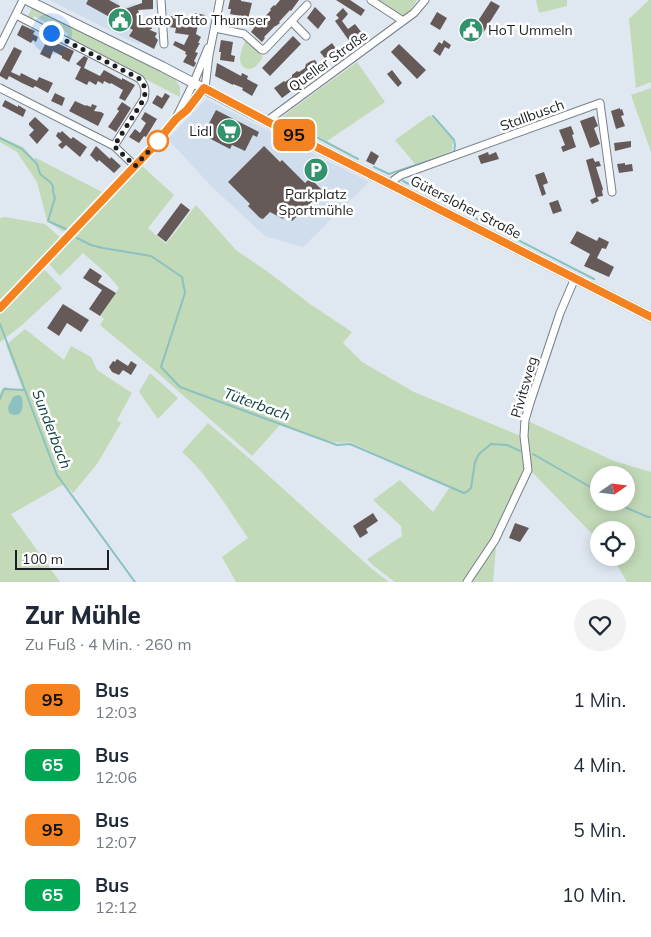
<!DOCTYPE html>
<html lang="de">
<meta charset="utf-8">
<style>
:root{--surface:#fff;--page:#f2f2f3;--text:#1f2937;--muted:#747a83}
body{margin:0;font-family:Mulish,sans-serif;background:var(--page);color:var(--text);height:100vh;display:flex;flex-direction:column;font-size:19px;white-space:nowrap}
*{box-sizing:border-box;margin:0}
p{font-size:16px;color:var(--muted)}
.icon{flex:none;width:28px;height:28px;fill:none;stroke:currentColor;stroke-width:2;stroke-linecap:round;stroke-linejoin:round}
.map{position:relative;height:582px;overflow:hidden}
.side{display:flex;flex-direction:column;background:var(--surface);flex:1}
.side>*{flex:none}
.badge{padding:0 10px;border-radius:8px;font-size:18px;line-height:32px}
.needle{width:32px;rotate:76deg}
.controls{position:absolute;left:590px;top:466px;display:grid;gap:10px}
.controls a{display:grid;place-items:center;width:45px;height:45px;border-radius:50%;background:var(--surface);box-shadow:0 2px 12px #0003;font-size:25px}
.scale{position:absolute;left:15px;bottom:12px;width:94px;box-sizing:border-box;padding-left:5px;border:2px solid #1c1f22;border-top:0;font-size:14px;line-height:18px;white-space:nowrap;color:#1c1f22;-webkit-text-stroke:4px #fff;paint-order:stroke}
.you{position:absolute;width:25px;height:25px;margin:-12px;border:4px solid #fff;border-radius:50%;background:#1a73e8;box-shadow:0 0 0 8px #1a73e833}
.map>.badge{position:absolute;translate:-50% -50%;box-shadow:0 0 0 2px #fff}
.round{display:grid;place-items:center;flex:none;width:52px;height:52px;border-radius:26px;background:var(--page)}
.summary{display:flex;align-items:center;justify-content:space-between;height:85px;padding:0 25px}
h1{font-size:24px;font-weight:800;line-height:38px}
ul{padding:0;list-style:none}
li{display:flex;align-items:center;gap:15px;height:65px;padding:0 25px}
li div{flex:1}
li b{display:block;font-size:19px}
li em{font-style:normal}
li .badge{min-width:55px;font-weight:700;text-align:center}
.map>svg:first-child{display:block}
</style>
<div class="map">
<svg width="651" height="582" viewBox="0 0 651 582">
<rect width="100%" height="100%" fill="#dfe8f1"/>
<path fill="#cfddec" d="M49,0H118L121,8L136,3L146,32L139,45Z
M206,99L369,182L303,247L265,236L210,185L168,139Z"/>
<path fill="#c2dab7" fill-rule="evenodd" d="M375,0H417L410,11L401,18Z
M536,0H567V6L539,13Z
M649,0H651V82L636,88L629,19Z
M32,8L175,79L180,87V97L66,38L68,33L34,16L32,21L27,18Z
M246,40L263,57C261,60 258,64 255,67C254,68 250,69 248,69C234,66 242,47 246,40Z
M357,62L385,102L327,141L285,119L283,116Z
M651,88V152L631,95Z
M430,115L453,140L452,151L415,164L395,140Z
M0,137L23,147L34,159L36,158L102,192L65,231H62L47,221L37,182L17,152L0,142Z
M142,166L174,195L148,228L166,244L196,205L236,250L268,272L310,304L352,332L343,343L362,362L414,392L521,436C523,450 526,463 522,477L498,528L464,582H395L374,566L367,559L402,536L401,526L373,500L400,480L433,512L450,487L350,442C330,446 299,432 280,425L252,456L152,368L100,325L104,319L101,316L119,288L108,275L83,253L60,276L49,264Z
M5,217L45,224L61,238L0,300V218Z
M45,270L62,288L21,326L0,342V314L41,271Z
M25,329L64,360L71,346L91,357L97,370L132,393L117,420L121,423L97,464L73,493L64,484L11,514L60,582H0V392L3,388L6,387L12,390H23L6,345Z
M150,373L178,398L158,419L139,392Z
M528,421L614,461L651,472V582H627L613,558H626V530H599V541L532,472L527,437ZM599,475H626V502H599Z
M208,423L250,459L372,569L389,582H236L222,557L248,538C228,509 209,476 182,452Z
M494,545L496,547L493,582H469Z"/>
<path fill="#8cc1c2" d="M18,395L21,396C25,406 22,420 9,413L8,407L13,397Z"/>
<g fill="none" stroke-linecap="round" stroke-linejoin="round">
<path stroke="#8cc1c2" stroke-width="2" d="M288,122L358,159
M0,138L22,149L37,164L40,174L50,182L53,186V192L55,198L48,221L66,229
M374,167L389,174L454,152L455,145L454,140L433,116
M403,181L594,279
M77,238L91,245L103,248L151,256L182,277L185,293L161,367L180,387L337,445L350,444L464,493L468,491L471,488L475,462L479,454L491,444L507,445L520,451
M0,324L57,475L135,582
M0,399L4,389L25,390
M533,454L599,492
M617,502L627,508L648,517H651"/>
</g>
<path fill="#655a57" d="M88,0H109L120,6L117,12L142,3V0H153V9L138,10L139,13L136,14L140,23L149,20L152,29H150V30L157,33L155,37L158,40L154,49L129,36L133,30L86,4Z
M230,0H241V1L252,3L248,19L240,18V16L230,14L231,9H228Z
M280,0H299L291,11L290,10L279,22L280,23L276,26H275L264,37L265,38L262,42L251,32L259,21L260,22L271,10L270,9L274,5L275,6Z
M336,0H350L365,10L361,16Z
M491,1L500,6L478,41L464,32L469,24L474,27Z
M315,7L326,18L318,29L307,18Z
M343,8L348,14L342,21L348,29L355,24L362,33L350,42L335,21L339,18L336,15Z
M437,12L447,18L440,30L430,24Z
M195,13L205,15L203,26L198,25L196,34L201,37L198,43H200L195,52L198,53L194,61L196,63L194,67L183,62L187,55L185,54L186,52L173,45L175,41L184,45L189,35L175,33L176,28L169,27L171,16L181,18L179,25L192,27Z
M22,25L35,31L33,34L38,37L36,42L33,40L31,43L17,35Z
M293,36L301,44L270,76L262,68Z
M48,39L74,51L69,62L62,58V56L53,51L50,59L40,54Z
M221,40L233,42L231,55L235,56L234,62L220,60L221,52H219Z
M444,40L451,45L449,49L445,47L440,56L433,51L439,42L442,44Z
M332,43L339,53L327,61L320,52Z
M399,44L426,70L417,79L391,52Z
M14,47L22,51L11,72L20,76L21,73L37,81L39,77L53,83L48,93L35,86L33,88L22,83L9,76L7,80L0,76V73Z
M84,56L88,58L84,68L100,76L104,70L122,80V78L135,85L125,101L119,98L123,90L111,83L110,84L104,81L103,84L98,81L96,85L89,81L87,85L75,79L81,67L76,64Z
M315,60L321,69L282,98L274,88L284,81L285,82L292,77V75L297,71L299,72L305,68L306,64L311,61Z
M217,63L241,76L242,73L248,76L247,79L258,85L252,96L242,90L243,88L233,84V85L215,76Z
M392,70L402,83L398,87L387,74Z
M55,93L65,98L62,106L51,101Z
M165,93L170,96L162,109L152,103L157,95L162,98Z
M5,100L18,107V105L26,110L23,117L2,106Z
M75,101L86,106V105L91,107L92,104L97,106L94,111L101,112L104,114L98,126L69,111Z
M122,102L131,108L116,132L108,127L119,111L117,109Z
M620,108V110L622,109L624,115L621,116L625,126L616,129L611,111Z
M216,110L259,132L257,137L253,135L245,151L232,145L230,149L203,135Z
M145,112L157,119L146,137L144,136L139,143L129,137L135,129L140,133L146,123L141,119Z
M594,116L598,126L594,128L600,144L590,148L580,121Z
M35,117L49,130L37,144L29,135L34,130L29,125V123Z
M571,126L574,134L572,135L576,147L563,152L561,147L565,145L559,130Z
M62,131L71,139L73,137L87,147L80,157L66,145L62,149L58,145L62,142L56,136L58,132L60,133Z
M631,141V147L615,151L614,143Z
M96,146L110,159L111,157L121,166L114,173L99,160L97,162L90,155Z
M264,146L280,162L282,160L305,183L310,178L323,191L292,221L286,215L283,219L270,212L263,219L260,218L248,206L250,204L228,182Z
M371,151L379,156L374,165L366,161Z
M488,152L489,155L496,152L499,159L481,164L478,156Z
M593,158L595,162L599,161L601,166L596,167L603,189L602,191L603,196L597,197L599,201L592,204L590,200L596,197L586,160Z
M625,163V165L632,164L633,171L619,173L617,164Z
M544,172L548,183L543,185L546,194L542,196L535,175Z
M558,200L562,211L553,214L549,203Z
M181,203L190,210L166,242L157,235Z
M577,231L597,241L599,237L609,242L606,249L602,248L597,258L614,267L609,277L584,266L590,254L570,243Z
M90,268L102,276L98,282L116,293L100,316L89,309L102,290L83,278Z
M63,304L89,320L81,332L67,323L59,336L47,328Z
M117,359L128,366L131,361L137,365L131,375L123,370L119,375L112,372L109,367L113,361L115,362Z
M373,513L378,521L366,529L368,533L360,538L353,526Z
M515,523L529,528L520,542L509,538Z"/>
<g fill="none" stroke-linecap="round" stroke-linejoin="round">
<defs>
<path id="minor" d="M161,0L164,44
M371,0L403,21
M16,15L140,79C145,86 146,90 144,99L114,146
M292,22L306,36
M215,28L244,34L262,50H264L307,5
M0,46L23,0
M0,88L114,146L135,166
M177,116L194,82L208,48
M267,121L414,13L425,0
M392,184L394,180L401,175L600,103L612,192
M0,308L153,147L176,119L187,110L205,88L209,55L220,0
M467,582L495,540L528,470L524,436L525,420L530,403L560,313L575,278"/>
<path id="major" d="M27,0L163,67L291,134L651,317"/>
</defs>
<use href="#minor" stroke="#787f88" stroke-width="9"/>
<use href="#major" stroke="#787f88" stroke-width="11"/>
<use href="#minor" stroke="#fff" stroke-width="7"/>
<use href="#major" stroke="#fff" stroke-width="9"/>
</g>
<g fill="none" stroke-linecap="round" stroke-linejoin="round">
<defs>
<path id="line" d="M0,308L153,147L176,119L187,110L204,88L291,134L651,317"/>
</defs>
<use href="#line" stroke="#fff" stroke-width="11"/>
<use href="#line" stroke="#f58220" stroke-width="8"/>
<path stroke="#1c1f22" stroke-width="5" stroke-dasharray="0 9" d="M51,33L140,79C145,86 146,90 144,99L114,146L135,166L161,138L158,141"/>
</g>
<defs>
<symbol id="civic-disc" viewBox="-11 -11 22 22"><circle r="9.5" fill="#33936c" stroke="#fff"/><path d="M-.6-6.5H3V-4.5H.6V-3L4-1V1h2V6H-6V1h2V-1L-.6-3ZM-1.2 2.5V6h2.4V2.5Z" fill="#fff"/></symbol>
<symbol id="supermarket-disc" viewBox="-11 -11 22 22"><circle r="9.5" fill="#33936c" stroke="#fff"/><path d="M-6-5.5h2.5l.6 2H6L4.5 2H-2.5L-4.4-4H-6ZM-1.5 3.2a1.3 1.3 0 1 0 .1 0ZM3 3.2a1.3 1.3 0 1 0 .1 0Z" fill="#fff"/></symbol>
<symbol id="parking-disc" viewBox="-11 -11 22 22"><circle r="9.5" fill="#33936c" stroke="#fff"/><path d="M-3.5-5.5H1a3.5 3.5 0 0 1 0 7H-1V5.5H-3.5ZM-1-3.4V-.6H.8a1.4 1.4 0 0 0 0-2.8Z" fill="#fff"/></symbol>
</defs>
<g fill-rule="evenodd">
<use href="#civic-disc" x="106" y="6" width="28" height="28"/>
<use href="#civic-disc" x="457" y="16" width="28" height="28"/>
<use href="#supermarket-disc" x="215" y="117" width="28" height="28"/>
<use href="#parking-disc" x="302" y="156" width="28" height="28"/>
</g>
<circle fill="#fff" stroke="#f58220" stroke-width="2.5" cx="158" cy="141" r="10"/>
<g text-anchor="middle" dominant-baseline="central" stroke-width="5" stroke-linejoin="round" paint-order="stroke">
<g font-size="14" fill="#1c1f22" stroke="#fff" text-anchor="start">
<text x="138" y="20">Lotto Totto Thumser</text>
<text x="488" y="30">HoT Ummeln</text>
<text x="212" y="131" text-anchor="end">Lidl</text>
<text x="316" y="194" text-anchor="middle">Parkplatz<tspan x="316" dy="16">Sportmühle</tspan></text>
</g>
<g font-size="14" fill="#1c1f22" stroke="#fff">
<text transform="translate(328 61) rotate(-36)">Queller Straße</text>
<text transform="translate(532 115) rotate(-20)">Stallbusch</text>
<text transform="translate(466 207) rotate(27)">Gütersloher Straße</text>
<text transform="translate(524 387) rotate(-74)">Pivitsweg</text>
</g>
<g font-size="15" font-style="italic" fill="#114243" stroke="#fff">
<text transform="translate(257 404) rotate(20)">Tüterbach</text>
<text transform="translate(52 429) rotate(69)">Sunderbach</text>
</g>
</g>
</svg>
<div class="controls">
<a><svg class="needle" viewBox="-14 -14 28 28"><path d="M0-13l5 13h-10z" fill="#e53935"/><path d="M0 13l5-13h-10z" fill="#747a83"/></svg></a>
<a><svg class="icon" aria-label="locate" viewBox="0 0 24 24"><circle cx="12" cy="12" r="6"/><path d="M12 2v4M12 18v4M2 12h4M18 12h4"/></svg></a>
</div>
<div class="scale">100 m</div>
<div class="you" style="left:51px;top:33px"></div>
<b class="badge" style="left:294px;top:135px;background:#f58220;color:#111">95</b>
</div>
<section class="side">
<div class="summary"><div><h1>Zur Mühle</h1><p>Zu Fuß · 4 Min. · 260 m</p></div><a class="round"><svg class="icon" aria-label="heart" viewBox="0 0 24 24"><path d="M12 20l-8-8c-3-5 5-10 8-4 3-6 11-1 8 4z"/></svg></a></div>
<ul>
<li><span class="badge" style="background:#f58220;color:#111">95</span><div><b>Bus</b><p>12:03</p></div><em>1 Min.</em></li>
<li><span class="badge" style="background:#00a651;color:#fff">65</span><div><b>Bus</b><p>12:06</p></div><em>4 Min.</em></li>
<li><span class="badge" style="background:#f58220;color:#111">95</span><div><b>Bus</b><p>12:07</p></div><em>5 Min.</em></li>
<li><span class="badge" style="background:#00a651;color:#fff">65</span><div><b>Bus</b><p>12:12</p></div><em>10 Min.</em></li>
</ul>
</section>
